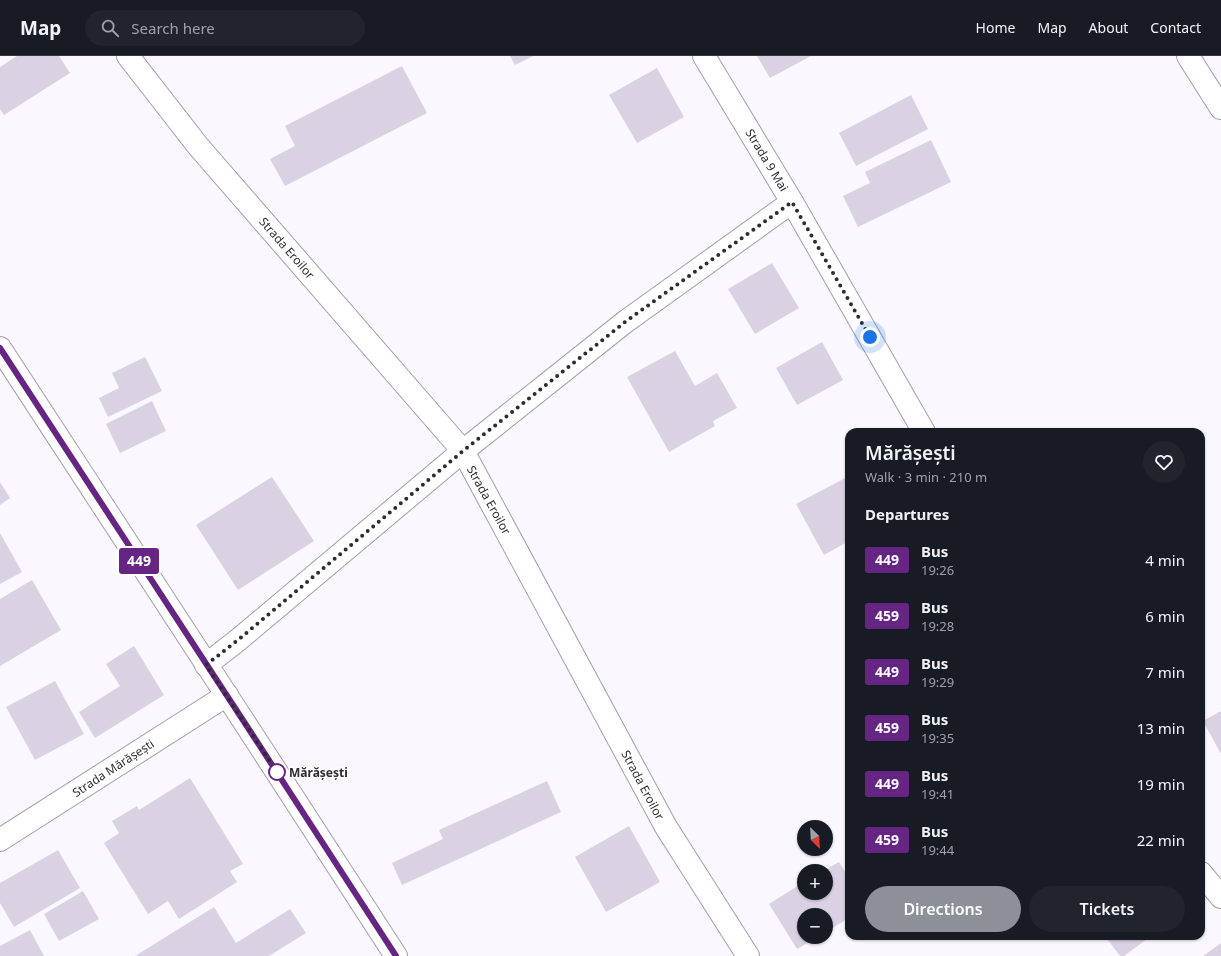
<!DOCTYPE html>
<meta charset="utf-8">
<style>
:root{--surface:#171b24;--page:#20242c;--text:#f1f3f6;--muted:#9ea1a6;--line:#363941;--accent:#8c9099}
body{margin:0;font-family:"Noto Sans",sans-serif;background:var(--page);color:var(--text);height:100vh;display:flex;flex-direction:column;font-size:15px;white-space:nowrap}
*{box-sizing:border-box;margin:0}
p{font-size:13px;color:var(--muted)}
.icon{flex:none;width:22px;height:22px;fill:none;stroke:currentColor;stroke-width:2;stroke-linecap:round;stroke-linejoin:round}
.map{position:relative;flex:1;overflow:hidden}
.sheet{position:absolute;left:845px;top:372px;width:360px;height:512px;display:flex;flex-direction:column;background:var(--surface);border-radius:12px;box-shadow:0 1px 3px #0004}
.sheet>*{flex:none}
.badge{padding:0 8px;border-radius:3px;font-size:14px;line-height:26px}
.needle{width:26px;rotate:156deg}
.tools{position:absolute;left:797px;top:764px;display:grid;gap:8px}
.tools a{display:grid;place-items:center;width:36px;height:36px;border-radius:50%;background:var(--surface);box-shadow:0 1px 3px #0004;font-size:20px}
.you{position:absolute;width:20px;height:20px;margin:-10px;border:3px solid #fff;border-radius:50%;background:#1a73e8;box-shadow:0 0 0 6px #1a73e833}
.map>.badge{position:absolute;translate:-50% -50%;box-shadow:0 0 0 2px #fff}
h2{padding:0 20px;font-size:15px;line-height:36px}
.round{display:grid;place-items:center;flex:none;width:42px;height:42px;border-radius:21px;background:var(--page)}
.headline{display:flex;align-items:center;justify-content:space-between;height:68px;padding:0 20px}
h1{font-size:19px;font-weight:600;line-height:30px}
.action{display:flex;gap:8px;margin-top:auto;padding:8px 20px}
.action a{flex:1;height:46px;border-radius:24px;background:var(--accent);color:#fff;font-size:16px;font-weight:600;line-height:46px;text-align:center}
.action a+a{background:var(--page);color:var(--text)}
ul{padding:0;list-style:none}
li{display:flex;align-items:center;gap:12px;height:56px;padding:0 20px}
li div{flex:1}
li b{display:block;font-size:15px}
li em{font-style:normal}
li .badge{min-width:44px;font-weight:700;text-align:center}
header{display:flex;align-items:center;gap:24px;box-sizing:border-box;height:56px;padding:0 20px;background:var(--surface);border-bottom:1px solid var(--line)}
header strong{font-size:19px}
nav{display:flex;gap:22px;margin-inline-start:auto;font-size:14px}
.search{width:280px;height:36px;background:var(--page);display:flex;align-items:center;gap:10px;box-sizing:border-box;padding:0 14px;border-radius:22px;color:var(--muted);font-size:15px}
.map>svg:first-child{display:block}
</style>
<header>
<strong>Map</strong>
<div class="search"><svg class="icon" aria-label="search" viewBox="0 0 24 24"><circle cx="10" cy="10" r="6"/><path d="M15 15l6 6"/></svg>Search here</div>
<nav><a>Home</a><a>Map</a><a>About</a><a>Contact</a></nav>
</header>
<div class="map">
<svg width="1221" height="900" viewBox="0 0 1221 900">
<rect width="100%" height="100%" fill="#faf7fe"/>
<path fill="#dad2e3" d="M17,0H59L70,17L4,59L0,53V11Z
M510,0H533L515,9Z
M757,0H811L770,22Z
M402,10L427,57L285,130L270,103L295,90L285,70Z
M657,12L684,61L637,87L609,39Z
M911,39L928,73L856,110L839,77Z
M931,84L951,126L858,171L843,140L870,127L865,116Z
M772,207L799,252L755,278L728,233Z
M822,286L843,324L797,349L776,312Z
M675,295L695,330L717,317L737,352L713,365L715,370L669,396L627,321Z
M145,301L162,335L108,361L99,342L119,332L112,317Z
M152,345L166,375L120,397L106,368Z
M849,420V485L824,499L796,448Z
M272,421L314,485L238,534L196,469Z
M0,426L10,442L0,449Z
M0,477L22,516L0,528Z
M32,524L61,574L0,610V543Z
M134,590L164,639L95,682L79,656L120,630L106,608Z
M55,625L84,678L35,704L6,651Z
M1221,655V698L1203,665Z
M190,722L243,808L230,815L237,826L179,863L168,845L148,858L104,787L119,777L112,765L137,750L139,754Z
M547,725L561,756L402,829L392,807L443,783L439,774Z
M629,770L660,826L606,856L575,801Z
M58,794L80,832L14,871L0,847V827Z
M839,806L849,822V862L826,876V859H804V881H818L797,893L769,848L804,826V837H826V815H823Z
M83,835L99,863L59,885L44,858Z
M214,851L236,887L290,853L306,877L269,900H135Z
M30,874L44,900H0V890Z
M1105,880H1151L1124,900H1120Z
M1221,887V900H1203Z"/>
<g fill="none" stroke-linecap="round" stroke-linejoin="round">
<defs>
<path id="minor" d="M128,0L198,90L463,395L666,771L748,900
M704,0L792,146L924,376
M1188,0L1221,52
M206,609L238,584L463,395L625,266L792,146
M0,784L227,639
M1201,817L1221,841"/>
<path id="major" d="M0,292L252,678L396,900"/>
</defs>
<use href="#minor" stroke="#a49dad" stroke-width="24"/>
<use href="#major" stroke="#a49dad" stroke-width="24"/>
<use href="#minor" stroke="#fff" stroke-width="22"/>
<use href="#major" stroke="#fff" stroke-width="22"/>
</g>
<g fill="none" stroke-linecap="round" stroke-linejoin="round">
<defs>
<path id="line" d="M0,292L252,678L396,900"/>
</defs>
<use href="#line" stroke="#fff" stroke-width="9"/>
<use href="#line" stroke="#662483" stroke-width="6"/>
<path stroke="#2e2b32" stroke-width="4" stroke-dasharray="0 7.2" d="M277,716L206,609L238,584L463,395L625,266L792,146L870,281"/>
</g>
<circle fill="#fff" stroke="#662483" stroke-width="2" cx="277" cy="716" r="8"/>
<g text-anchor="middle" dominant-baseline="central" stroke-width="3" stroke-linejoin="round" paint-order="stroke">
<g font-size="12" fill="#2e2b32" stroke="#fff">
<text transform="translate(767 104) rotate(59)">Strada 9 Mai</text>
<text transform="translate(287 192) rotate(49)">Strada Eroilor</text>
<text transform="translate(489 444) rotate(61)">Strada Eroilor</text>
<text transform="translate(113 712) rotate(-33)">Strada Mărășești</text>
<text transform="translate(643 729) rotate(62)">Strada Eroilor</text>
</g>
<g font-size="12" font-weight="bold" fill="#2e2b32" stroke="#fff" text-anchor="start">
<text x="289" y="716">Mărășești</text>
</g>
</g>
</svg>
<div class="tools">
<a><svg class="needle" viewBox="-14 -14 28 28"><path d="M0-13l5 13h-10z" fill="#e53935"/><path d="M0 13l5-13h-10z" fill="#9ea1a6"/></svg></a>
<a>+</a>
<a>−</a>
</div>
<div class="you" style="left:870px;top:281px"></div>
<b class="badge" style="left:139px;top:505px;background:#662483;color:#fff">449</b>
<section class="sheet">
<div class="headline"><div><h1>Mărășești</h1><p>Walk · 3 min · 210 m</p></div><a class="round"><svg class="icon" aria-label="heart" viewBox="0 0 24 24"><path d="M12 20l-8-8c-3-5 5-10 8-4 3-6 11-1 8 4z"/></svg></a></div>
<h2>Departures</h2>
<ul>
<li><span class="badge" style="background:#662483;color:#fff">449</span><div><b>Bus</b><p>19:26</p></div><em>4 min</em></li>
<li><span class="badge" style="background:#662483;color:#fff">459</span><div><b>Bus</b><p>19:28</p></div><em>6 min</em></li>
<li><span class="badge" style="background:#662483;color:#fff">449</span><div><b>Bus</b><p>19:29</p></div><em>7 min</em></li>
<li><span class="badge" style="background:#662483;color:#fff">459</span><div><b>Bus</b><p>19:35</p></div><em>13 min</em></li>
<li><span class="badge" style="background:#662483;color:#fff">449</span><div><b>Bus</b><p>19:41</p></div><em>19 min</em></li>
<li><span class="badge" style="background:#662483;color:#fff">459</span><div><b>Bus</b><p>19:44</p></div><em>22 min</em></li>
</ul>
<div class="action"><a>Directions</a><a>Tickets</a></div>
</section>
</div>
